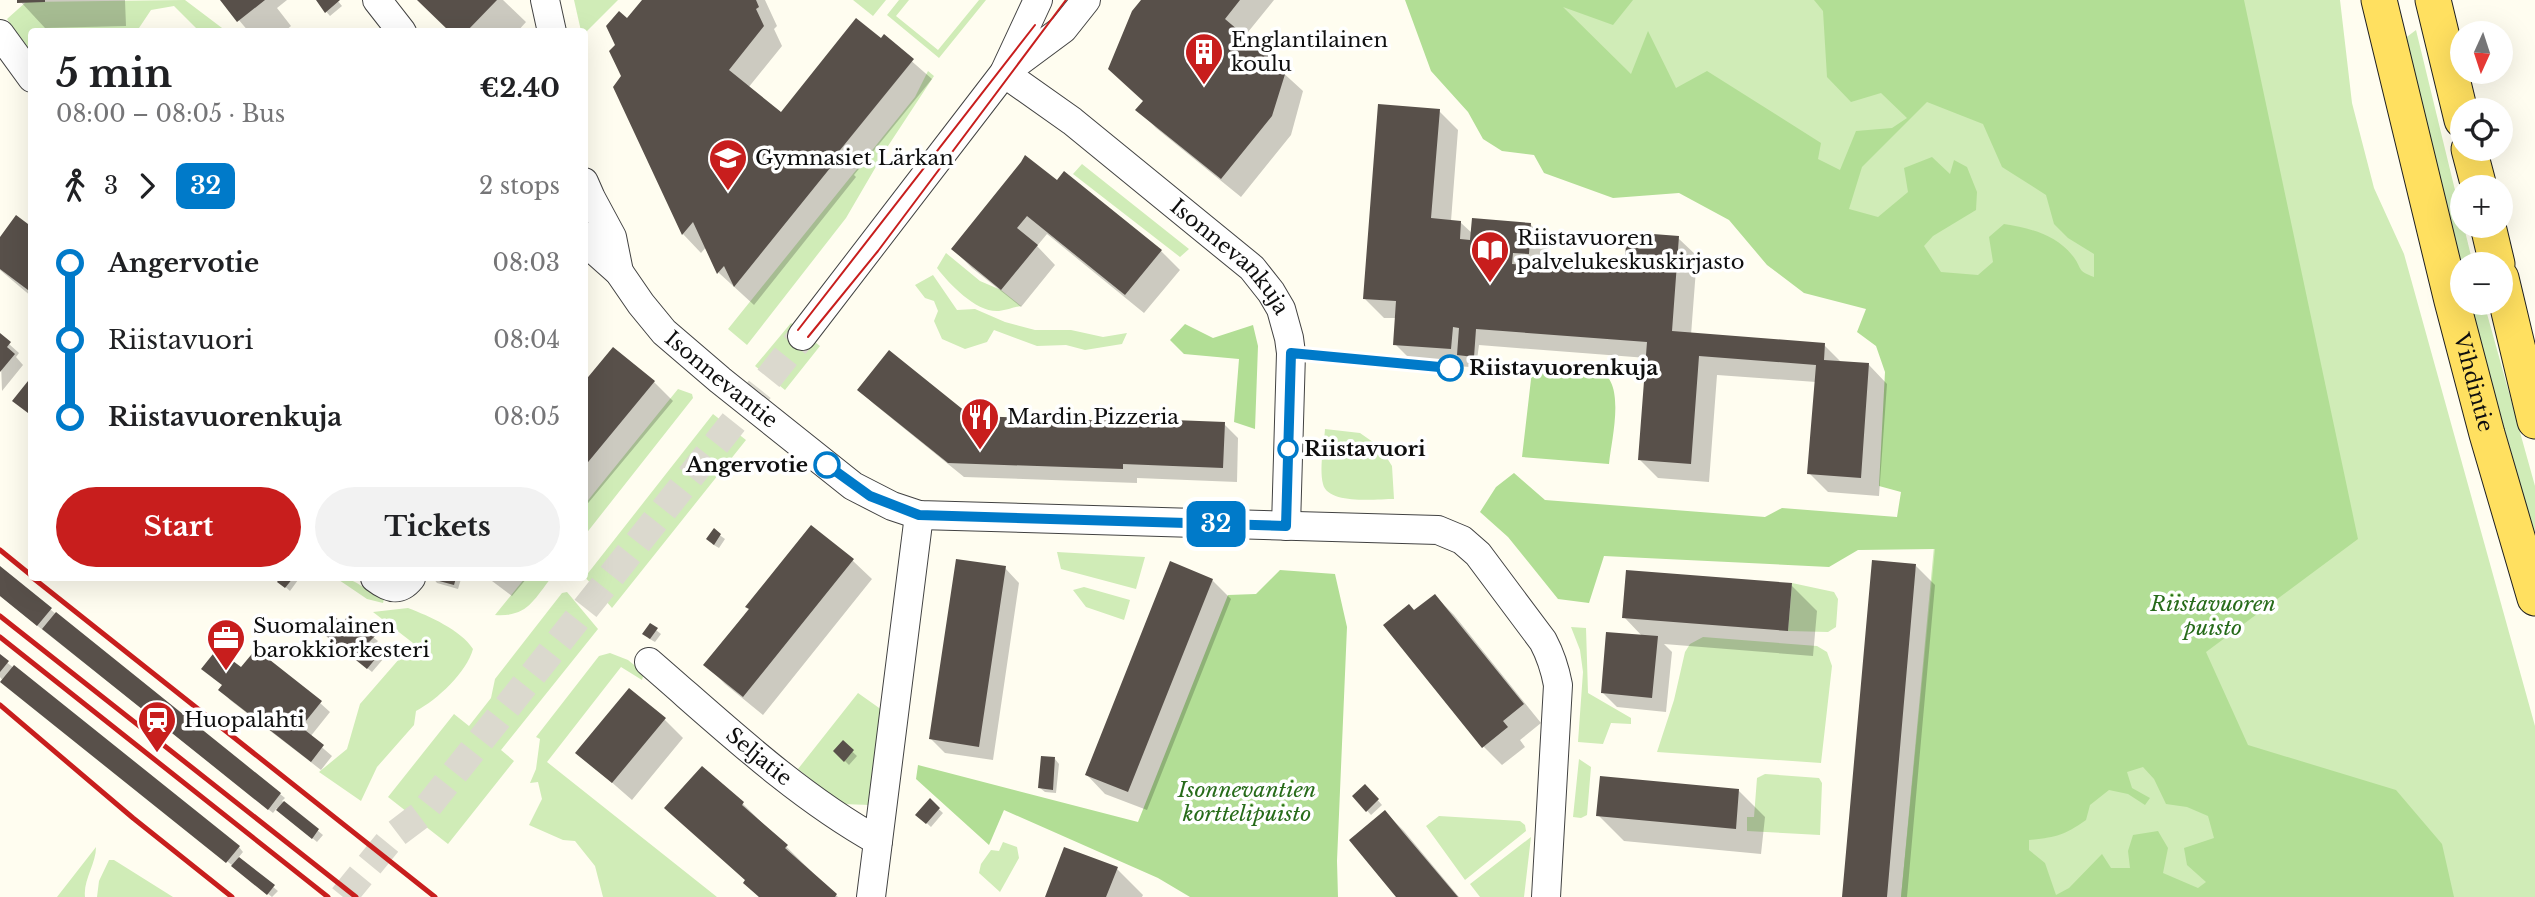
<!DOCTYPE html>
<meta charset="utf-8">
<style>
:root{--surface:#fff;--page:#f2f2f2;--text:#202124;--muted:#757577;--accent:#c81e1d}
body{margin:0;font-family:"Libre Baskerville",serif;background:var(--page);color:var(--text);height:100vh;display:flex;flex-direction:column;font-size:26px;white-space:nowrap}
*{box-sizing:border-box;margin:0}
p{font-size:23px;color:var(--muted)}
.icon{flex:none;width:38px;height:38px;fill:none;stroke:currentColor;stroke-width:2;stroke-linecap:round;stroke-linejoin:round}
.map{position:relative;flex:1;overflow:hidden}
.details{position:absolute;left:28px;top:28px;width:560px;height:553px;display:flex;flex-direction:column;background:var(--surface);border-radius:7px;box-shadow:0 7px 28px #0002}
.details>*{flex:none}
.badge{padding:0 14px;border-radius:10px;font-size:24px;line-height:46px}
.needle{width:46px;rotate:183deg}
.fabs{position:absolute;left:2450px;top:21px;display:grid;gap:14px}
.fabs a{display:grid;place-items:center;width:63px;height:63px;border-radius:50%;background:var(--surface);box-shadow:0 7px 28px #0002;font-size:35px}
.map>.badge{position:absolute;translate:-50% -50%;box-shadow:0 0 0 4px #fff}
.legs{display:flex;align-items:center;gap:10px;height:77px;padding:0 28px;font-size:23px}
.legs p{margin-inline-start:auto}
.head{display:flex;align-items:center;justify-content:space-between;height:119px;padding:0 28px}
h1{font-size:38px;font-weight:800;line-height:52px}
.button{display:flex;gap:14px;margin-top:auto;padding:14px 28px}
.button a{flex:1;height:80px;border-radius:42px;background:var(--accent);color:#fff;font-size:28px;font-weight:800;line-height:80px;text-align:center}
.button a+a{background:var(--page);color:var(--text)}
ul{padding:0 28px;list-style:none}
li{display:flex;align-items:center;gap:24px;height:77px;font-size:26px}
li i{display:grid;place-items:center;width:10px;height:100%;margin:0 9px;background:currentColor}
li i::after{content:'';width:18px;height:18px;margin:-9px;border:5px solid;border-radius:50%;background:var(--surface)}
li p{margin-inline-start:auto}
li:first-child i{background:linear-gradient(#0000 50%,currentColor 0)}
li:last-child i{background:linear-gradient(currentColor 50%,#0000 0)}
.map>svg:first-child{display:block}
</style>
<div class="map">
<svg width="2535" height="897" viewBox="0 0 2535 897">
<rect width="100%" height="100%" fill="#fffdf0"/>
<path fill="#d0ecb7" d="M185,0L226,31H199L174,6L151,10L137,31L32,32L31,53L7,19L26,2Z
M574,0H618L585,33L581,31Z
M853,0H886L873,16Z
M899,0H909L896,16L938,50L979,0H986L939,58L887,15Z
M1486,0H2340L2352,103L2374,188L2404,254L2535,726V897H1901L1952,355Z
M2416,30L2473,264H2462V277L2404,39Z
M928,71L934,76L888,146L846,218L747,345L728,329L915,97Z
M1082,164L1189,249L1180,257L1073,174Z
M946,253L980,281L1001,290L1021,306C1014,307 1007,310 999,311C977,313 950,285 937,268Z
M933,275L957,310L975,309L1005,322L1035,330H1071L1103,337L1127,333L1122,344L1085,350L1066,345L1037,346L994,330L987,342L965,349L942,339L934,321L938,311L934,301L925,298L915,285Z
M2469,303H2484L2535,486V537Z
M791,323L820,346L785,390L755,366Z
M678,389L692,394L693,398L585,535V504Z
M713,414L746,440L612,608L585,577Z
M1325,429L1360,433L1380,447L1392,466L1394,499C1376,499 1328,505 1323,484C1319,469 1324,445 1325,429Z
M1057,552L1145,557L1136,589L1061,569Z
M336,578C357,577 364,591 384,599L383,603L367,599Z
M525,578H551C533,601 527,617 495,615Z
M1792,583L1834,592L1838,599L1836,627L1828,632L1788,631Z
M1084,587L1130,600L1124,620L1086,607L1073,590Z
M567,592L598,629L501,750L514,761L448,844L388,797L454,714L469,726L491,698L495,679L562,593Z
M408,608C429,616 461,630 473,649C467,672 437,700 416,711L414,725L377,767L361,801L319,772L347,749L360,704L413,643L373,612Z
M1571,627L1586,628L1588,693L1631,718V724L1611,723L1603,744L1578,742L1583,672L1580,650Z
M1703,637L1817,646L1827,652L1832,666L1821,763L1657,752L1674,700L1685,652L1690,644Z
M610,653L628,660L644,673L642,680L621,667L547,762L717,897H603L595,866L575,841L563,840L529,825L542,799L538,782L530,783L536,769L540,739L536,737L599,656Z
M858,693L882,710L870,805L842,804L798,769Z
M1579,759L1591,767L1587,815L1581,818L1573,817Z
M1765,774L1819,778L1822,783L1820,835L1747,831V817H1754L1757,778Z
M1439,816L1520,821L1525,825L1526,831L1465,880L1426,826Z
M1531,837L1524,897H1480L1470,884Z
M1003,842L1017,847L1019,858L1000,892L979,873L981,864L991,850L999,851Z
M96,847C96,864 83,880 85,897H57Z
M109,860H114L173,897H97L99,881Z"/>
<path fill="#b2de95" fill-rule="evenodd" d="M1405,0H1633L1613,25L1563,7L1631,74L1648,31L1676,88L1707,71L1821,143L1818,159L1840,170L1856,131L1892,128L1907,118L1881,93L1851,102L1827,77L1823,11L1814,0H2244L2358,539L2206,652L2248,745L2396,790L2442,844L2454,897H1901L1935,549L1858,550L1829,567L1604,556L1589,603L1558,599L1508,537L1480,512L1496,487L1514,473L1545,500L1765,517L1782,508L1897,517L1901,492L1879,486L1885,372L1876,346L1857,332L1866,309L1804,293L1767,265L1729,220L1679,193L1613,198L1544,173L1534,155L1502,151L1483,139L1468,112L1431,71ZM1927,102L1983,124L2002,167L2046,195L2054,224L2068,238L2094,254V277C2075,270 2083,268 2072,255C2055,234 2029,228 2004,224L1989,237L1993,262L1978,275L1941,272L1924,246L1933,236L1976,210L1977,192L1967,167L1954,160L1950,174L1932,157L1904,168L1908,192L1878,217L1849,209L1862,167ZM2143,767L2154,779L2166,804L2187,807L2208,816L2214,838L2184,848L2187,865L2206,882L2198,888L2163,873L2168,848L2158,831L2133,835L2128,851L2130,868H2111L2102,854L2069,888L2056,895L2045,863L2029,850V840C2057,837 2063,836 2086,820L2090,805L2109,790L2128,794L2145,805L2150,798L2132,788L2127,772Z
M1185,324L1213,338L1253,325L1258,346L1255,429L1234,422L1239,359L1184,354L1170,340Z
M1533,362C1550,364 1584,365 1599,371C1627,381 1611,441 1609,464L1522,457Z
M1280,570L1335,574L1347,627L1337,861L1338,897H1190L1158,878L1004,810L989,845L916,779L918,765L1138,822L1228,595L1256,594Z"/>
<path fill="#0003" d="M19,0H125L126,26L45,28Z
M222,0H287L277,8L291,26L284,32H249Z
M318,0H337L342,6L330,16L317,1Z
M419,0H503L526,22L517,32H451Z
M645,0H765L777,26L774,29L782,46L748,88L781,114L884,37L932,79L854,175L856,177L754,305L719,273L707,246L701,253L683,234L615,87L623,76L617,46L628,20Z
M1143,0H1274L1244,37L1303,91L1291,135L1241,197L1156,128L1138,109L1144,101Z
M1439,111L1458,130L1451,221L1460,222L1473,234L1531,225L1549,243L1547,268L1625,274L1678,238L1697,256L1691,335L1824,345L1842,363L1869,365L1887,384L1879,496L1828,492L1809,473L1816,382L1717,375L1709,482L1658,478L1639,459L1647,358L1479,345L1477,360H1470V367L1414,363L1395,344L1396,318H1384L1365,299Z
M1057,183L1161,251L1180,270L1144,313L1047,234L1037,246L1055,265L1021,307L972,268L953,249Z
M32,229V297L0,270V240Z
M0,336L19,353L16,357L23,365L2,391Z
M654,382L673,401L584,508V385Z
M859,390L970,418L1124,423L1224,424L1238,438L1237,482L1137,478V483L964,477L874,404Z
M811,527L853,561L872,579L763,715L725,684L706,665Z
M714,531L725,539L719,548L712,544Z
M1916,566L1935,585L1907,897H1844Z
M1005,568L1019,583L993,760L945,753L931,739Z
M0,569L280,794L285,798L282,801L323,835L317,842L277,808L273,813L0,596Z
M282,578H295L298,580L290,591L279,581Z
M433,578H459L461,579L458,589L437,583Z
M488,578H527L512,596Z
M1212,580L1231,599L1147,810L1105,794L1087,775Z
M1791,585L1817,611L1813,656L1664,644L1672,652L1666,712L1617,707L1602,692L1643,637L1624,617Z
M1435,596L1454,615L1541,723L1520,740L1525,747L1502,765L1483,746L1414,612Z
M342,625L373,637L378,641L373,647L384,658L372,672L327,635Z
M656,630L661,634L655,642L648,638Z
M0,657L239,847L243,852L238,858L278,891L272,897L7,686L0,677Z
M241,670L320,703L330,712L310,737L332,756L321,770L230,700L221,690L224,686L213,678Z
M664,719L683,738L632,800L577,752Z
M843,743L857,756L849,765L835,751Z
M1055,759L1059,764L1056,793L1045,792L1040,788Z
M1365,786L1382,805L1371,815L1354,796Z
M1739,791L1765,817L1761,854L1624,841L1598,815Z
M930,801L943,813L931,827L918,815Z
M743,804L812,872L811,873L838,897H759L746,881L667,808Z
M1385,812L1404,831L1459,897H1398Z
M1117,869L1143,895L1142,897H1046Z"/>
<path fill="#58504a" d="M17,0H45V2L17,3Z
M220,0H265L237,22Z
M316,0H340L325,13Z
M417,0H497L466,32H450Z
M642,0H756L759,7L756,9L764,26L729,70L781,112L856,18L881,38L884,34L914,59L836,155L839,157L734,287L724,266L717,274L693,222L682,235L613,87L621,76L609,51L615,45L606,26L619,11L627,18Z
M1141,0H1240L1225,19L1286,71L1272,116L1221,179L1135,110L1143,101L1108,69L1132,11Z
M1378,104L1440,109L1431,218L1461,221L1460,239L1470,240L1472,218L1531,223L1529,254L1513,253L1512,264L1624,272L1627,232L1679,236L1672,331L1825,343L1824,360L1869,363L1861,478L1807,474L1816,365L1699,356L1691,464L1638,460L1647,342L1476,329L1474,357L1457,355L1459,328L1453,327L1451,349L1393,345L1396,301L1363,299Z
M1025,155L1057,180L1064,171L1162,250L1125,295L1027,216L1017,228L1038,245L1001,290L951,249L1021,162Z
M16,215L32,227V293L0,269V237Z
M0,333L11,342L7,347L15,354L0,372Z
M613,347L655,381L584,467V382Z
M889,350L971,416L1122,421V418L1225,422L1223,468L1123,464V469L948,463L857,390Z
M32,376V416L12,401Z
M811,525L854,559L743,697L703,665L749,609L745,607Z
M714,528L721,534L714,545L706,539Z
M956,559L1006,566L979,747L929,739Z
M1872,560L1916,564L1887,897H1842Z
M1170,561L1213,579L1128,792L1085,775Z
M0,566L52,608L37,626L0,596Z
M1626,570L1792,583L1788,631L1622,618Z
M280,578H293L285,588L277,582Z
M428,578H456L454,585Z
M1435,594L1524,704L1503,721L1508,727L1482,748L1383,625L1409,604L1414,610Z
M56,612L281,793L268,810L42,629Z
M333,615L342,623L349,615L375,636L369,642L381,652L367,669L320,631Z
M650,623L658,628L650,639L642,634Z
M1606,632L1658,636L1652,698L1601,693Z
M217,649L241,667L256,649L322,701L301,727L324,745L311,762L218,690L222,685L201,669Z
M0,654L9,661L0,672Z
M14,665L240,846L226,863L0,682Z
M629,688L666,718L612,783L575,753Z
M843,740L854,750L844,762L833,751Z
M1041,756L1055,757L1053,790L1038,788Z
M702,766L744,802L742,805L788,845L785,848L837,894L835,897H759L743,883L745,880L664,808Z
M1600,776L1739,789L1736,829L1596,816Z
M1365,784L1379,799L1366,812L1352,796Z
M930,798L940,808L926,824L915,815Z
M284,801L319,829L312,839L276,810Z
M1385,810L1403,832L1458,897H1396L1349,840Z
M1064,847L1118,867L1106,897H1045Z
M239,857L275,885L267,895L231,866Z"/>
<g fill="none" stroke-linecap="round" stroke-linejoin="round">
<path stroke="#dbd9ce" stroke-width="28" stroke-dasharray="28 14" stroke-linecap="butt" d="M343,897L393,836L422,814L802,336"/>
<defs>
<g id="minor">
<path d="M377,0L402,32"/>
<path d="M545,0L552,32"/>
<path d="M0,34L32,78"/>
<path d="M1009,69L1063,29L1086,0"/>
<path id="s1" d="M1004,73L1072,121L1252,268L1271,292L1281,309L1289,338L1291,353L1286,526"/>
<path d="M584,182L591,198L612,237L619,272"/>
<path id="s2" d="M584,236L592,248L619,272L641,304L664,332L720,380L853,486L892,506L919,515L1438,530L1462,540L1478,554L1543,641C1551,656 1555,669 1558,685L1546,897"/>
<path d="M802,336L1004,73L1038,0"/>
<path d="M375,578C388,588 399,593 411,578"/>
<path id="s3" d="M649,662C722,725 794,794 878,841"/>
<path d="M871,897L919,515"/>
</g>
<g id="major">
<path id="s4" d="M2379,0L2452,301L2487,434L2535,598"/>
<path d="M2433,0L2462,120"/>
<path d="M2469,149L2479,187"/>
<path d="M2488,226L2497,264"/>
<path d="M2501,278L2535,421"/>
</g>
</defs>
<use href="#minor" stroke="#424242" stroke-width="30"/>
<use href="#major" stroke="#202020" stroke-width="37"/>
<use href="#minor" stroke="#fff" stroke-width="28"/>
<use href="#major" stroke="#ffe060" stroke-width="35"/>
<path stroke="#c81e1d" stroke-width="2" d="M798,330L1035,25
M808,337L878,251L1066,0"/>
<path stroke="#c81e1d" stroke-width="5" d="M0,550L32,576
M33,578L435,897
M0,616L356,897
M0,637L328,897
M0,705L133,818L232,897"/>
</g>
<g fill="none" stroke-linecap="round" stroke-linejoin="round">
<defs>
<path id="line-1" d="M827,465L870,496L919,515L1286,526L1291,353L1450,368"/>
</defs>
<use href="#line-1" stroke="#fff" stroke-width="16"/>
<use href="#line-1" stroke="#007ac9" stroke-width="10"/>
</g>
<defs>
<symbol id="building-pin" viewBox="-11 -11 22 30"><path d="M0 17L-7.5 6A9.5 9.5 0 1 1 7.5 6Z" fill="#c81e1d" stroke="#fff"/><path d="M-4-6H4V6H1V3H-1V6H-4ZM-2.5-4.3h1.7v1.8h-1.7ZM.8-4.3h1.7v1.8H.8ZM-2.5-1h1.7V.8h-1.7ZM.8-1h1.7V.8H.8Z" fill="#fff"/></symbol>
<symbol id="school-pin" viewBox="-11 -11 22 30"><path d="M0 17L-7.5 6A9.5 9.5 0 1 1 7.5 6Z" fill="#c81e1d" stroke="#fff"/><path d="M0-5L7-2L0 1L-7-2ZM-4 1L0 2.5L4 1V4Q0 6-4 4Z" fill="#fff"/></symbol>
<symbol id="library-pin" viewBox="-11 -11 22 30"><path d="M0 17L-7.5 6A9.5 9.5 0 1 1 7.5 6Z" fill="#c81e1d" stroke="#fff"/><path d="M-6-4Q-3-5.5-.7-3.5V5Q-3 3-6 4ZM6-4Q3-5.5 .7-3.5V5Q3 3 6 4Z" fill="#fff"/></symbol>
<symbol id="restaurant-pin" viewBox="-11 -11 22 30"><path d="M0 17L-7.5 6A9.5 9.5 0 1 1 7.5 6Z" fill="#c81e1d" stroke="#fff"/><path d="M-5-6h1v4h1v-4h1v4h1v-4h1v5L-1.5 .5V6h-2V.5L-5-1ZM5-6V6H3V1.5H1.5Q1.5-4 5-6Z" fill="#fff"/></symbol>
<symbol id="office-pin" viewBox="-11 -11 22 30"><path d="M0 17L-7.5 6A9.5 9.5 0 1 1 7.5 6Z" fill="#c81e1d" stroke="#fff"/><path d="M-6-3h4V-5.5h4V-3h4V5H-6ZM-1-4.5V-3h2v-1.5ZM-6 0V1H6V0Z" fill="#fff"/></symbol>
<symbol id="station-pin" viewBox="-11 -11 22 30"><path d="M0 17L-7.5 6A9.5 9.5 0 1 1 7.5 6Z" fill="#c81e1d" stroke="#fff"/><path d="M-3-6H3Q5-6 5-4V2Q5 4 3 4L4.5 6H3L1.5 4h-3L-3 6H-4.5L-3 4Q-5 4-5 2V-4Q-5-6-3-6ZM-3.5-4v3h7v-3ZM-3.5 1v1.5H-2V1ZM2 1v1.5H3.5V1Z" fill="#fff"/></symbol>
</defs>
<g fill-rule="evenodd">
<use href="#building-pin" x="1182" y="30" width="44" height="60"/>
<use href="#school-pin" x="706" y="136" width="44" height="60"/>
<use href="#library-pin" x="1468" y="228" width="44" height="60"/>
<use href="#restaurant-pin" x="958" y="395" width="44" height="60"/>
<use href="#office-pin" x="204" y="616" width="44" height="60"/>
<use href="#station-pin" x="135" y="698" width="44" height="60"/>
</g>
<g fill="#fff" stroke="#007ac9" stroke-width="3.5">
<circle cx="1450" cy="368" r="12"/>
<circle cx="1288" cy="449" r="9"/>
<circle cx="827" cy="465" r="12"/>
</g>
<g text-anchor="middle" dominant-baseline="central" stroke-width="7" stroke-linejoin="round" paint-order="stroke">
<g font-size="21" fill="#0f0f0f" stroke="#fff" text-anchor="start">
<text x="1231" y="40">Englantilainen<tspan x="1231" dy="24">koulu</tspan></text>
<text x="755" y="158">Gymnasiet Lärkan</text>
<text x="1517" y="238">Riistavuoren<tspan x="1517" dy="24">palvelukeskuskirjasto</tspan></text>
<text x="1007" y="417">Mardin Pizzeria</text>
<text x="253" y="626">Suomalainen<tspan x="253" dy="24">barokkiorkesteri</tspan></text>
<text x="184" y="720">Huopalahti</text>
</g>
<g font-size="21" fill="#0f0f0f" stroke="#fff">
<text stroke="none"><textPath href="#s1" startOffset="292">Isonnevankuja</textPath></text>
<text stroke="none"><textPath href="#s2" startOffset="200">Isonnevantie</textPath></text>
<text stroke="none"><textPath href="#s4" startOffset="394">Vihdintie</textPath></text>
<text stroke="none"><textPath href="#s3" startOffset="145">Seljatie</textPath></text>
</g>
<g font-size="21" font-weight="bold" fill="#0f0f0f" stroke="#fff" text-anchor="start">
<text x="1469" y="368">Riistavuorenkuja</text>
<text x="1304" y="449">Riistavuori</text>
<text x="808" y="465" text-anchor="end">Angervotie</text>
</g>
<g font-size="21" font-style="italic" fill="#276b1a" stroke="#fff">
<text x="2213" y="604">Riistavuoren<tspan x="2213" dy="24">puisto</tspan></text>
<text x="1247" y="790">Isonnevantien<tspan x="1247" dy="24">korttelipuisto</tspan></text>
</g>
</g>
</svg>
<div class="fabs">
<a><svg class="needle" viewBox="-14 -14 28 28"><path d="M0-13l5 13h-10z" fill="#e53935"/><path d="M0 13l5-13h-10z" fill="#757577"/></svg></a>
<a><svg class="icon" aria-label="locate" viewBox="0 0 24 24"><circle cx="12" cy="12" r="6"/><path d="M12 2v4M12 18v4M2 12h4M18 12h4"/></svg></a>
<a>+</a>
<a>−</a>
</div>
<b class="badge" style="left:1216px;top:524px;background:#007ac9;color:#fff">32</b>
<section class="details">
<div class="head"><div><h1>5 min</h1><p>08:00 – 08:05 · Bus</p></div><b>€2.40</b></div>
<div class="legs"><svg class="icon" aria-label="walk" viewBox="0 0 24 24"><circle cx="13" cy="4" r="2"/><path d="M13 8l-2 6 4 7M11 14l-3 7M7 12l3-4h3l4 4"/></svg>3<svg class="icon" aria-label="forward" viewBox="0 0 24 24"><path d="M9 5l7 7-7 7"/></svg><b class="badge" style="background:#007ac9;color:#fff">32</b><p>2 stops</p></div>
<ul>
<li><i style="color:#007ac9"></i><b>Angervotie</b><p>08:03</p></li>
<li><i style="color:#007ac9"></i><span>Riistavuori</span><p>08:04</p></li>
<li><i style="color:#007ac9"></i><b>Riistavuorenkuja</b><p>08:05</p></li>
</ul>
<div class="button"><a>Start</a><a>Tickets</a></div>
</section>
</div>
